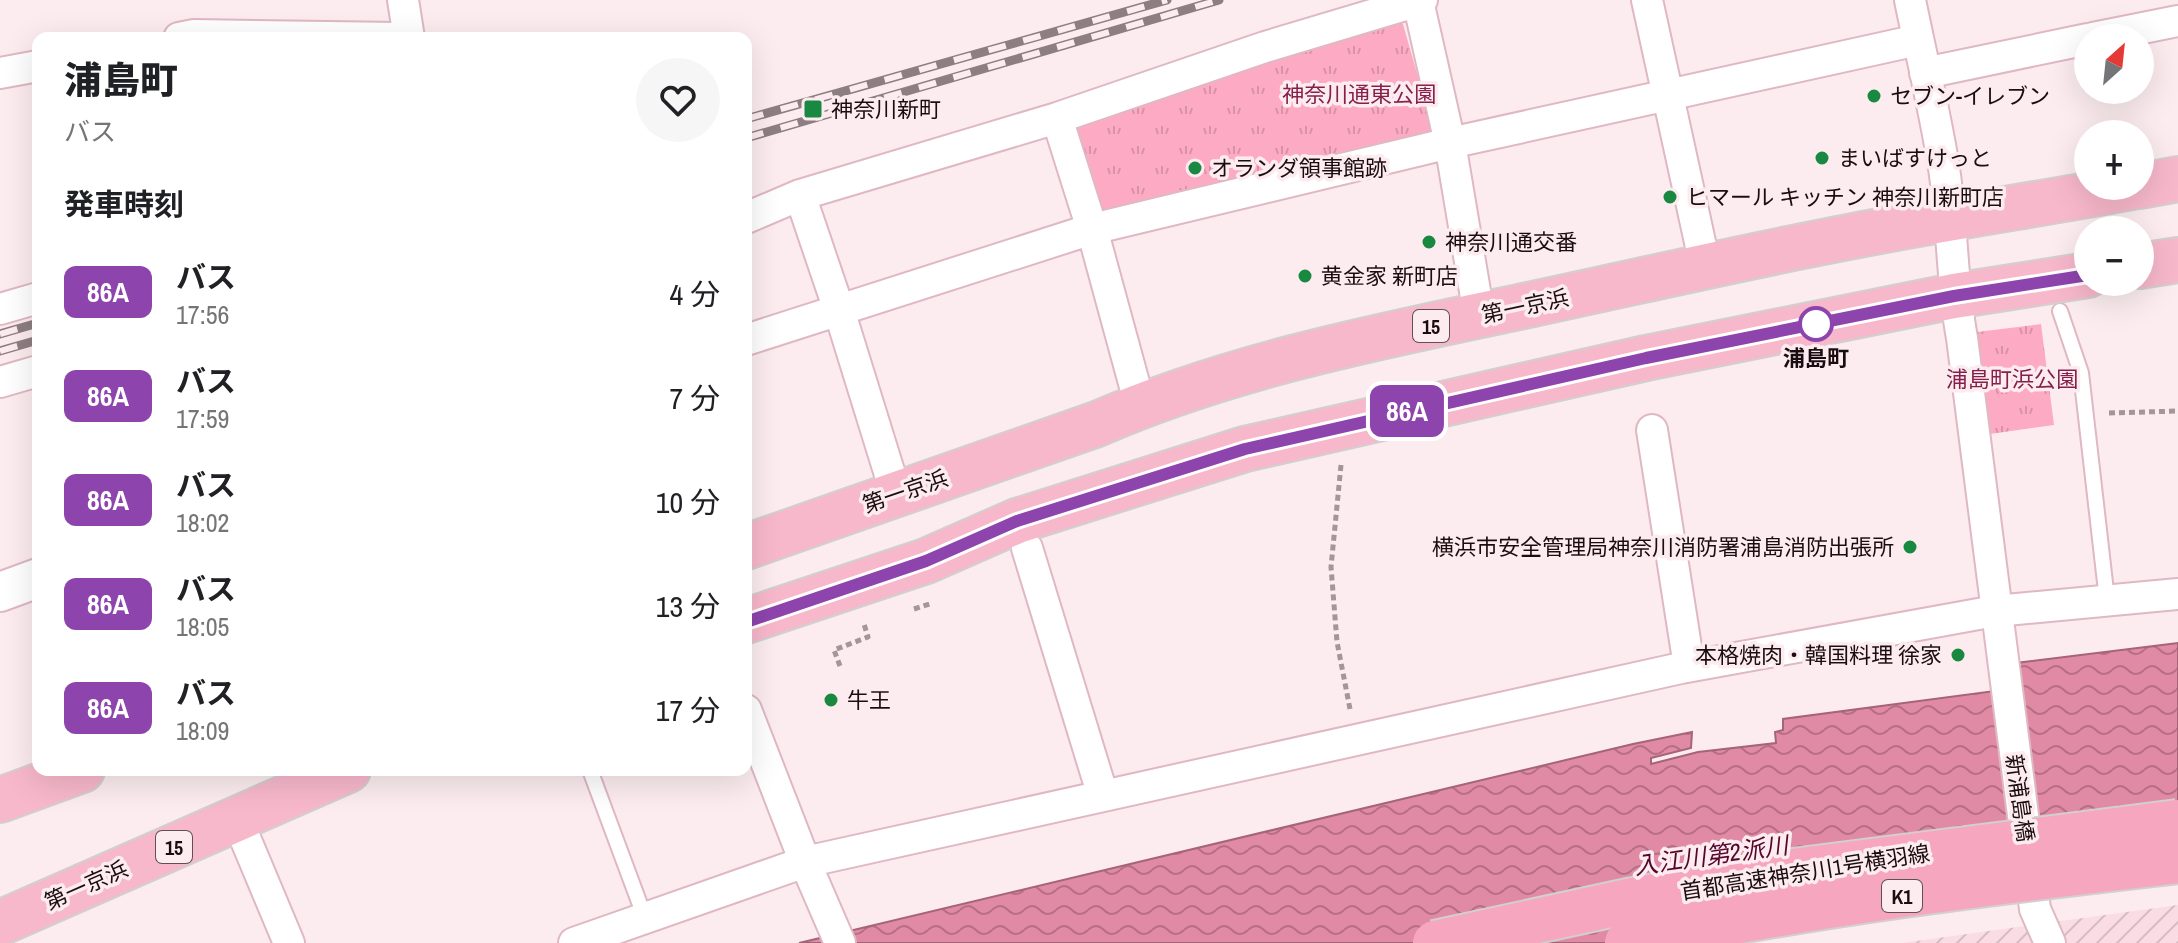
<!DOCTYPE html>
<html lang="ja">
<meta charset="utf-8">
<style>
:root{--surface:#fff;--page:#f6f6f6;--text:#202124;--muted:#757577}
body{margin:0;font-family:"Archivo Narrow","Noto Sans JP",sans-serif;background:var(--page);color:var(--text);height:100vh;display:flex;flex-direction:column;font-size:30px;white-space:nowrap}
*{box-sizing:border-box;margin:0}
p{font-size:26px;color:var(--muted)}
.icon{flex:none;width:44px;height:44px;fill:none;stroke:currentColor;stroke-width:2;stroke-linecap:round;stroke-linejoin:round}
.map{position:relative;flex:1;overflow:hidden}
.drawer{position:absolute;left:32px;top:32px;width:720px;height:744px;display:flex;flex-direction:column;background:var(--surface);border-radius:16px;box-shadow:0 8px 32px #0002}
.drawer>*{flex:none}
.badge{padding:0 16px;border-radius:12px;font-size:28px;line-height:52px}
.needle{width:52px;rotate:27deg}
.controls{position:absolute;left:2074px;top:24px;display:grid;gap:16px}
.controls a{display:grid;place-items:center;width:80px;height:80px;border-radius:50%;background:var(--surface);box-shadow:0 8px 32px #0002;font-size:40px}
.map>.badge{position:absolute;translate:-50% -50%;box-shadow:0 0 0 4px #fff}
h2{padding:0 32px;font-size:30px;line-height:72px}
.round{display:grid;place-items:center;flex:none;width:84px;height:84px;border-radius:42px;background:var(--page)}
.summary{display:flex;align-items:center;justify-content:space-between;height:136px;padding:0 32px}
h1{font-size:38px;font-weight:800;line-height:60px}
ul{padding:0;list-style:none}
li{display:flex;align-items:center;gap:24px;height:104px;padding:0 32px}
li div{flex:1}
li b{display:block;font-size:30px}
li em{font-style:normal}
li .badge{min-width:88px;font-weight:700;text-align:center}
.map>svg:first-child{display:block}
</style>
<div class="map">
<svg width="2178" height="943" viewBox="0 0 2178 943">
<defs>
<pattern id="industrial-furrows" width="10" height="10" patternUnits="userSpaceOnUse" patternTransform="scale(2)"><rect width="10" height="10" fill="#fadce4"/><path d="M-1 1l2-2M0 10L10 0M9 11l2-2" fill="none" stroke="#d6bcc3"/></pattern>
<pattern id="park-tufts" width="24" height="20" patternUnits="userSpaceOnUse" patternTransform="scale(2)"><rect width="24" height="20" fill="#fdabc4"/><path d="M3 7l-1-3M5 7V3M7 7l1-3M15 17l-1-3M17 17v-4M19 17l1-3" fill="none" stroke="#d892a7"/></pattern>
<pattern id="water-waves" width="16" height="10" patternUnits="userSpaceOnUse" patternTransform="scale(2)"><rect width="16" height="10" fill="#e18aa5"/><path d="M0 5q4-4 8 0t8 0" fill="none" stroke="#b66f85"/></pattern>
</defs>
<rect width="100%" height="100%" fill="#fcecf0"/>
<path fill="url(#industrial-furrows)" d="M2178,905V943H1902Z"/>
<path fill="url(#park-tufts)" d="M1398,21L1403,24L1435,137L1097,216L1071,128L1077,118Z
M2041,324L2054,425L1983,435L1969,333Z"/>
<path fill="url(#water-waves)" stroke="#a56479" stroke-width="2" d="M2178,643V877L1716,943H799L1633,744L1692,732L1691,748L1651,758V764L1698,752L1776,743L1775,732L1783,730V719L2018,688L2016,663Z"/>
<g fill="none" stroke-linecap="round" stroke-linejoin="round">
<defs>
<path id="service" d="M2060,311L2081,373L2107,600
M590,770L645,918"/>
<path id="minor" d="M403,0L409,38
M1647,0L1705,265
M1910,0C1921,54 1934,108 1943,162C1953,221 1951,280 1962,338L2035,909L2050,943
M1418,1L1450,143L1479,315
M179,38L194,35L399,38
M2093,38L2178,21
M0,73L38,66
M1925,73L2088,39
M1057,118L1092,229L1140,405
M800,195L839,310L896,494
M746,218L800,195L1057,118L1265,47L1422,0
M0,309L38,298
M746,340L1092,229L1450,143L1918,40
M0,382L38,371
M1652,430L1689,666
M1027,548L1103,796
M746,710L805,862L840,943
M237,819L289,943
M574,943L805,862L1681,668L1995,611L2178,594"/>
<path id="tertiary" d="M0,592L38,578"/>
<path id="trunk" d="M2140,186L2178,179
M2140,266L2178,260
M746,547L1097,424C1235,364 1386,335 1533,304C1631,283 1730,260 1828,241C1931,220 2035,205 2138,186
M746,621L926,561L1017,521L1245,449L1646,358L1954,296L2088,275
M0,800L82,770
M0,923L348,770"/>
</defs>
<use href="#service" stroke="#dfb8c3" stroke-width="18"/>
<use href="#minor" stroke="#dfb8c3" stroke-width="34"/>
<use href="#tertiary" stroke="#dfb8c3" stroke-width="42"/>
<use href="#trunk" stroke="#d1cfcf" stroke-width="48"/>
<path stroke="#a49599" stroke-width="5" stroke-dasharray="6 4" stroke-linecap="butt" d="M2109,413L2178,411
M1341,465L1331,567L1337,642L1350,709
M914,609L933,603
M840,666L834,650L868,637L864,624"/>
<use href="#service" stroke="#fff" stroke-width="14"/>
<use href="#minor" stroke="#fff" stroke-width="30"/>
<use href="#tertiary" stroke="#fff" stroke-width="38"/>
<use href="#trunk" stroke="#f8b8cc" stroke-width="44"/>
<defs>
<path id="rail" d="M746,119L1167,0
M746,138L1219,0
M0,334L38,323
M0,351L38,340"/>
</defs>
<use href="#rail" stroke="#8d7e82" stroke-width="9"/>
<use href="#rail" stroke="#fcecf0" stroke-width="6" stroke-dasharray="18" stroke-linecap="butt"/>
<defs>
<path id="motorway-bridge" d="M1435,943L1633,900L1778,873L2178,822
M1627,943C1809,904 1994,882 2178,861"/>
</defs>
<use href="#motorway-bridge" stroke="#d1cfcf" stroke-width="48" stroke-linecap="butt"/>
<use href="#motorway-bridge" stroke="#f7a6bf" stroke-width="44"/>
</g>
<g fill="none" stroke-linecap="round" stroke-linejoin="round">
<defs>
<path id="line" d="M746,622L926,561L1017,521L1245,449L1646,358L1954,296L2088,275"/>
</defs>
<use href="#line" stroke="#fff" stroke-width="18"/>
<use href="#line" stroke="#8e44ad" stroke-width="12"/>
</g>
<g fill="#198841" stroke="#fcecf0" stroke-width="3">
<circle cx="1874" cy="96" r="8"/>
<rect x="803" y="99" width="20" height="20" rx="4"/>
<circle cx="1822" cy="158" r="8"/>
<circle cx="1195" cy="168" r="8"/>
<circle cx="1670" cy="197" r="8"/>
<circle cx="1429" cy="242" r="8"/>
<circle cx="1305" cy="276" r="8"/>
<circle cx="1910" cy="547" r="8"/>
<circle cx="1958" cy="655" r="8"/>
<circle cx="831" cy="700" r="8"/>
</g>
<circle fill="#fff" stroke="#8e44ad" stroke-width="4" cx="1816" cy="324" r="16"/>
<g text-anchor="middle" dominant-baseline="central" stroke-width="7" stroke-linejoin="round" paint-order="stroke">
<g fill="#fcecf0" stroke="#5e5054" stroke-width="2">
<rect x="1413" y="310" width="36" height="32" rx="6"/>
<rect x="156" y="831" width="36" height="32" rx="6"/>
<rect x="1882" y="880" width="40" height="32" rx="6"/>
</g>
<g font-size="20" font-weight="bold" fill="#1a0d11">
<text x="1431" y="326">15</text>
<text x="174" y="847">15</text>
<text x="1902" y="896">K1</text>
</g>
<g font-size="22" fill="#86204b" stroke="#fcecf0">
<text x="1359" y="94">神奈川通東公園</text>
<text x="2012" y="379">浦島町浜公園</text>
</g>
<g font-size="22" fill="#1a0d11" stroke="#fcecf0" text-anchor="start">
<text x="1890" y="96">セブン-イレブン</text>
<text x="831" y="109">神奈川新町</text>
<text x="1838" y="158">まいばすけっと</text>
<text x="1211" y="168">オランダ領事館跡</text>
<text x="1686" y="197">ヒマール キッチン 神奈川新町店</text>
<text x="1445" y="242">神奈川通交番</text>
<text x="1321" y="276">黄金家 新町店</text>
<text x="1894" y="547" text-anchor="end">横浜市安全管理局神奈川消防署浦島消防出張所</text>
<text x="1942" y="655" text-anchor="end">本格焼肉・韓国料理 徐家</text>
<text x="847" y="700">牛王</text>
</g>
<g font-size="22" fill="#1a0d11" stroke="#fcecf0">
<text transform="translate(1525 306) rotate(-12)">第一京浜</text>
<text transform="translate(905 491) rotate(-19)">第一京浜</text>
<text transform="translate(2020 798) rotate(82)">新浦島橋</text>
<text transform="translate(1805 872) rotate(-9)">首都高速神奈川1号横羽線</text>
<text transform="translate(86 885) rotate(-24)">第一京浜</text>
</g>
<g font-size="22" font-weight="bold" fill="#1a0d11" stroke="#fcecf0">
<text x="1816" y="358">浦島町</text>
</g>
<g font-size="24" font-style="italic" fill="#56062b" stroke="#fcecf0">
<text transform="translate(1711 855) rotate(-8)">入江川第2派川</text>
</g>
</g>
</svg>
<div class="controls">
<a><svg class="needle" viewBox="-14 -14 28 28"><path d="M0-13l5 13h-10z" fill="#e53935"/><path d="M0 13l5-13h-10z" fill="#757577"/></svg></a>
<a>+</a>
<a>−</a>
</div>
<b class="badge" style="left:1407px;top:411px;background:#8e44ad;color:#fff">86A</b>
<section class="drawer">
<div class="summary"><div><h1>浦島町</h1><p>バス</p></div><a class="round"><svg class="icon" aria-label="heart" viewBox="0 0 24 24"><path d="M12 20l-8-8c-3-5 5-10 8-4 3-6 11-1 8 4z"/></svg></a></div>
<h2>発車時刻</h2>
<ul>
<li><span class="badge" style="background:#8e44ad;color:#fff">86A</span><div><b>バス</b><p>17:56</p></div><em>4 分</em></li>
<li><span class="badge" style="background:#8e44ad;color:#fff">86A</span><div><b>バス</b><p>17:59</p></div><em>7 分</em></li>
<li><span class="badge" style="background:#8e44ad;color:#fff">86A</span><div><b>バス</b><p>18:02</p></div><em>10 分</em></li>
<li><span class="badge" style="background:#8e44ad;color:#fff">86A</span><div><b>バス</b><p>18:05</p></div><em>13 分</em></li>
<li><span class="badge" style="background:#8e44ad;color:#fff">86A</span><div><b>バス</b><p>18:09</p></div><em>17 分</em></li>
</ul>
</section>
</div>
